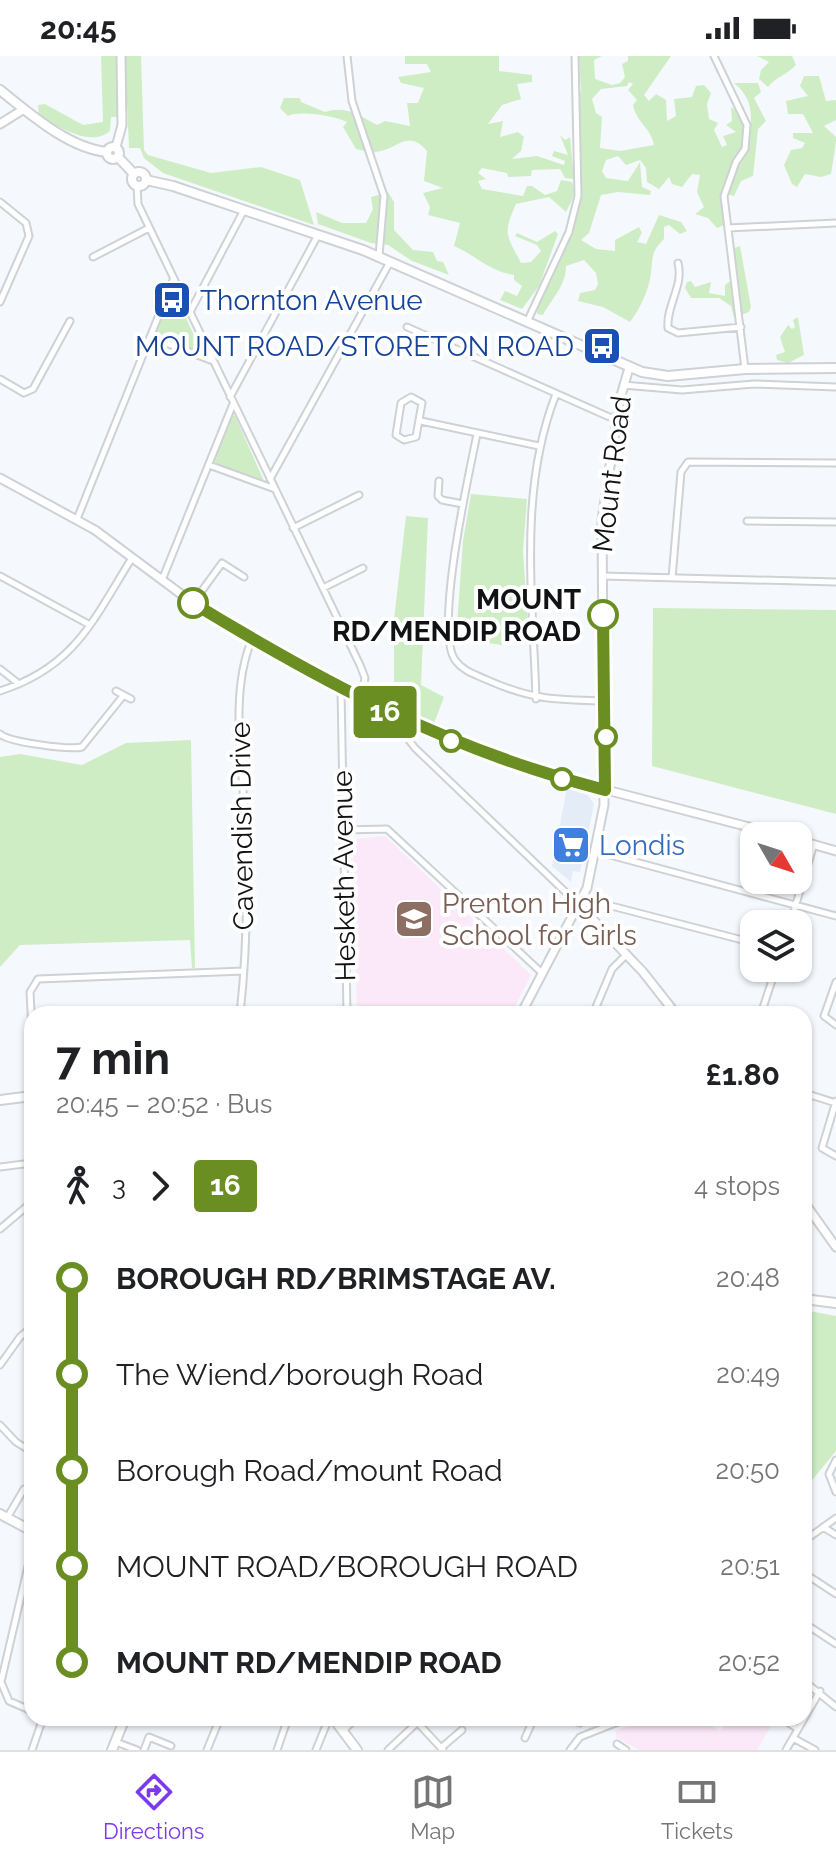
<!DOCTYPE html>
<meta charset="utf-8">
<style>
:root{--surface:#fff;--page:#f2f2f2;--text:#202124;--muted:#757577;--line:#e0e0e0;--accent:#7c3aed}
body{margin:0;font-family:Raleway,sans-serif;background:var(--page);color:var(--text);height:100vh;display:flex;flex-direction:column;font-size:30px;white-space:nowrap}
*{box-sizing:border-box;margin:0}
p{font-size:26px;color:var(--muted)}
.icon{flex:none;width:44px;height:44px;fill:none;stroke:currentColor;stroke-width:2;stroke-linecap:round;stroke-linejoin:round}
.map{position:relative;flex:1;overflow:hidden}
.sheet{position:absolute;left:24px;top:950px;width:788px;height:720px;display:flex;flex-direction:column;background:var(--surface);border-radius:24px;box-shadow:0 2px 6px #0004}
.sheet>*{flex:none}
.badge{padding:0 16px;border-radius:6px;font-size:28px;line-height:52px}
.needle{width:52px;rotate:129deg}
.fabs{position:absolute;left:740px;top:766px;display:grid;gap:16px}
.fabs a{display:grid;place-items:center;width:72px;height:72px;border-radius:16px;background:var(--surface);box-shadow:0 2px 6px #0004;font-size:40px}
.map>.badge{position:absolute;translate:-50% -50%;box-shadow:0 0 0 4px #fff}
.legs{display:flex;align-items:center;gap:12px;height:88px;padding:0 32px;font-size:26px}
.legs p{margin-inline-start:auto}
.summary{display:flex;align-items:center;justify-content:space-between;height:136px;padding:0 32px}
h1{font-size:44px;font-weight:700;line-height:60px}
ul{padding:0 32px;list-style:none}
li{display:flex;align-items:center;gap:28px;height:96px;font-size:30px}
li i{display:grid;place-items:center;width:12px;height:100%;margin:0 10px;background:currentColor}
li i::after{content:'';width:20px;height:20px;margin:-10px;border:6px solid;border-radius:50%;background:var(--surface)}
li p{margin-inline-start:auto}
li:first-child i{background:linear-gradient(#0000 50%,currentColor 0)}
li:last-child i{background:linear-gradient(currentColor 50%,#0000 0)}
.status{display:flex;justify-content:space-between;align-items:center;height:56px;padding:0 40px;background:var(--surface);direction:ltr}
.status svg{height:22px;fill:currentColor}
.dock{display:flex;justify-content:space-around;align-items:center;height:112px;border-top:2px solid var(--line);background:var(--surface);font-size:22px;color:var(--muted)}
.dock a{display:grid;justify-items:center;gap:4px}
.dock .selected{color:var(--accent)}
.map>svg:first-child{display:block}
</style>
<div class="status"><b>20:45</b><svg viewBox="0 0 49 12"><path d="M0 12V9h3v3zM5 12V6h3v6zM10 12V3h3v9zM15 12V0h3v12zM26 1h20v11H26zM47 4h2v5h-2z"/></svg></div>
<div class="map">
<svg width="836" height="1694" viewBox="0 0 836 1694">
<rect width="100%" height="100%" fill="#f5f9fd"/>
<path fill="#e4edf7" d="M567,732L587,738L594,748L580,816L573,815L571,826L552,810Z"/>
<path fill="#fbe8f9" d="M385,780L531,919L511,958H357L353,783Z
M645,1662H706L705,1666L720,1675L729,1662H769L774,1665L757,1694H639L616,1681V1675Z"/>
<path fill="#ceedc5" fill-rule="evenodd" d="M101,0H117L119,61H111L110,75C90,92 58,70 39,60L38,49L45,48L83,69L103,66Z
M125,0H141L144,94L148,99L211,117L261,111L300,124L314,169L163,117L144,102L140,92H129Z
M405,0H499V15L532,19V26L517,28L521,43L502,49L488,68L503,65L500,81L518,76L524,81L521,95L512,103L537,100L564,109L565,105L552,100L554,95L568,99L560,79L565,84L570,81L574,123L565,122L560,113L532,114L531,120L508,121L507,117L482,112L478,117L486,123L478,125L482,133L523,140L527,130H532L545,139L557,135L561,124L572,126C577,138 571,146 566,156L549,141L516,148C502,179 507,179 521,207L531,206L541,195L537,189L515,180L517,177L537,186L555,175L558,178L539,230L522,253L500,244L505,235L517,240L522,230L514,224V219C489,215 475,199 454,190L460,167L428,159L430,151L423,137L443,132L424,125L427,95C407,72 398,94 376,96C369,96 362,94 356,93L343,71L347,66C335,60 300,54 288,60L280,52L284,42H300L301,46L325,56C345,49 359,59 377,69L385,65L410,70L407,47H418L424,32L401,27L398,21L431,16L427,8H405Z
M579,0H602L594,4L595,23L612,29L620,27L625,21L622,8L628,5V0H671L644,39L649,45L656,38L666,44L667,65L676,60L674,43L692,41L696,30L704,29L711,37L707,48L709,63L718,67L714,74L722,91L727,89L723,80L736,76L726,69L732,65L731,51C766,73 728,110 722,137C720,147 724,160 725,169L717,172L708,162L695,158L704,151L697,136L700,119L692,118L682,131L672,128L669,121L659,133L647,126L646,112L640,104L626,109L618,100L606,104L602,115L606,122L628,125L640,106L642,131L651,135L650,139L618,136L601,139L589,177L581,184L596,193L615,195V184L639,171L642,177L637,186L646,188L659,159L681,166L687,175L680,178L669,169L664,171V183C651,196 653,200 651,217C649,234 640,253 630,266L603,251L578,245L580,237L595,234L598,228L596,217L584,204L566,210C566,230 552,242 543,259L537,258L538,247L571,177L577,154L580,81L573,70L572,42L581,35ZM629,26L633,28L628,34L637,44L633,49C636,66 651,72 654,89L620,95L600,92L602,61L596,57L592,43L601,33L627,30Z
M757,0H792L796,9C787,19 777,20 768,31L759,23L761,14L769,6Z
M804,20H819L826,45L836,44V64L824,70L836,81V86L831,118L821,121L805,118L797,131L792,128L784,109L791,94L802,92L805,87L793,82V77H813L803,58H788L786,45L808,40L800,30Z
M734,27H758L761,36L754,42L766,65L758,73L753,120L741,125L734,140L726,138C738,105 771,56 734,27Z
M388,136L394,146V174L413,194L433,196L437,205L443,206L449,219L412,205L388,189L371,187L318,168L316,156L342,167H366L373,153L371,141Z
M740,190L751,251L749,256L734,262L731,250L719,242H691L685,232L687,226L691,225L695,231L711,226L709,237L725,240V229L737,220L734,192Z
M172,237L175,238L203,299L153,279Z
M798,261L804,299L788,307L777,304L776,299L785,296L780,281L788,269L792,273L795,271L793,264Z
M232,359L235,360L265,427L212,407Z
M471,438L527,443L523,495L528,569L502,571V589L488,587L481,570L457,569L463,485Z
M406,460L428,462L421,629L444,641L433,670L394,651V563Z
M653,552L836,554V758L652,710Z
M191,684L195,912H192L190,884L20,889L0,911V701L20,698L82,709L126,687Z
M804,1254L836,1260V1395L804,1434Z"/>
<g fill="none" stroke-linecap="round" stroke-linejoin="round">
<defs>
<path id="minor" d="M347,0L352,45L384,140L379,200
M714,0L747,69L745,93L736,106L724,140L745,313
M137,129L138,148L360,609L365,622L361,643
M0,146L26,167L29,180L0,246
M728,172L836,167
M93,201L149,172
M678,207C684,230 666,249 668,272L678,277L741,271
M190,256L244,154
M527,266L569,176L578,140L575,0
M407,271L616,364
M150,281L213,305
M0,323L24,337L33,333L70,265
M623,329L682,334L754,328L836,331
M230,341L318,179
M411,341L422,347L416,381L404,384L396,379L401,347Z
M421,365L539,390
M477,378C469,418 434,573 455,604C463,615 474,618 485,623C532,644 555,644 605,645
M209,409L275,433
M270,423L390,206
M439,425L438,440L442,444L463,448
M77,463L173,224
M747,465L836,466
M293,472L359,439
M0,520L90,569
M602,520L836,526
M672,522L681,416L688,406L836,407
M162,524L233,348
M323,532L363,512
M193,547L222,507L244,521
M0,613L19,628
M341,634L347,958
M0,635C75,611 93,564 132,502
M116,635L131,643
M536,643C533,541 518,435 556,338
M403,664L401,674L415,692L579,849L596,846L754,887
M0,678C8,686 69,694 82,691L123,640
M342,774L387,773L542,917
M595,795L836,860
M790,868L814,788
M836,926L824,960L836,969
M240,958C247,895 248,830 245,767C243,708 229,638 252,583
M593,958L612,913L627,898
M761,958L776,912
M32,974L30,936L38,923L244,915
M804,1037L836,1047
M836,1045L822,1092L836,1100
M0,1111L32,1107
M0,1173L32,1146
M0,1309L20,1281L32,1271
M0,1369L16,1386L32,1396
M836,1404L829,1418L836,1436
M7,1462L24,1433L32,1434
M823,1471L836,1479
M804,1485L836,1462
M32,1493L1,1626L9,1645L32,1655
M804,1517L836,1538
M804,1567L836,1588
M804,1625L836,1651
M562,1662L580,1667
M781,1662L798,1673
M417,1666L443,1694
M343,1675L356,1662
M525,1682L534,1662
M793,1682L815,1694
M116,1686L137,1694
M617,1688L626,1694
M441,1692L462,1674
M32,1694L43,1662
M144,1694L149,1681L171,1690
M207,1694L220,1662
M277,1694L288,1662
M316,1694L329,1662
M388,1694L422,1662
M570,1694L580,1681L628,1662
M786,1694L820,1635"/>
<path id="tertiary" d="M0,68L24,53
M116,91L122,69L121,0
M0,422L95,474L193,547L278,599L403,664L545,718L784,780
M798,784L836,795
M579,849L643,916L676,958
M521,958L587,832L604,749L602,464L620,343L629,312
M804,1146L836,1191"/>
<path id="secondary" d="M0,34C29,57 68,92 107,96
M107 97a6 6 0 1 1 12 0a6 6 0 1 1-12 0Z
M118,101L134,118
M132 123a7 7 0 1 1 14 0a7 7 0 1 1-14 0Z
M146,124L173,130L363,194L642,316L668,320L745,313L836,312
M0,1044L32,1040
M804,1243L836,1247
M0,1458L32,1475
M333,1662L357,1694
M112,1694L125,1662"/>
</defs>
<use href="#minor" stroke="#ced1d5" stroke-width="9"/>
<use href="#tertiary" stroke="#ced1d5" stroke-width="11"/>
<use href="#secondary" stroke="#ced1d5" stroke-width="12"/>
<use href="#minor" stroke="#fff" stroke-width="5"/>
<use href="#tertiary" stroke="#fff" stroke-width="7"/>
<use href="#secondary" stroke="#fff" stroke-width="8"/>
</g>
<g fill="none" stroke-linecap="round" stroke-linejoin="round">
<defs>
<path id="line-1" d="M193,547C327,629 452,695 605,734L603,559"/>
</defs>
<use href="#line-1" stroke="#fff" stroke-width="18"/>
<use href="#line-1" stroke="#6b8e23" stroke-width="12"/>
</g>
<defs>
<symbol id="bus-square" viewBox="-11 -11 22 22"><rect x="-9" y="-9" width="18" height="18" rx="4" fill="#1a4fb4" stroke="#fff"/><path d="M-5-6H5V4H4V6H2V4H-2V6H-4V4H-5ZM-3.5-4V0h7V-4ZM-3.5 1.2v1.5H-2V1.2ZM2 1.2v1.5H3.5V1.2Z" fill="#fff"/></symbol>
<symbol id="supermarket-square" viewBox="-11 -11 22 22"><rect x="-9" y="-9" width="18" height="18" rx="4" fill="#3f7fe0" stroke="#fff"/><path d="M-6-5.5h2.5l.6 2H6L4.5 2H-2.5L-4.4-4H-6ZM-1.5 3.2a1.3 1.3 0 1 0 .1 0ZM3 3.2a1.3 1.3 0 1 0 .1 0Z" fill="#fff"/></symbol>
<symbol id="school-square" viewBox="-11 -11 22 22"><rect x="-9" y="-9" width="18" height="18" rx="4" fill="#8d6e63" stroke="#fff"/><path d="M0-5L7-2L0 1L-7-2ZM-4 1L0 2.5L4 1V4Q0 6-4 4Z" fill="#fff"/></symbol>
</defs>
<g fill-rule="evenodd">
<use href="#bus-square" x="150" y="222" width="44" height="44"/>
<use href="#bus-square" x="580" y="268" width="44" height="44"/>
<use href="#supermarket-square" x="549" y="767" width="44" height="44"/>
<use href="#school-square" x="392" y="841" width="44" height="44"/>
</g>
<g fill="#fff" stroke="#6b8e23" stroke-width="4">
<circle cx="193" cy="547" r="14"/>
<circle cx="603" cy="559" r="14"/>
<circle cx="606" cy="681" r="10"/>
<circle cx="451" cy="685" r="10"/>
<circle cx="562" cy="723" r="10"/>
</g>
<g text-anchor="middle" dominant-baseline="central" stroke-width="8" stroke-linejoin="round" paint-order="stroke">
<g font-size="28" fill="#164399" stroke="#fff" text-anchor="start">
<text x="200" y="244">Thornton Avenue</text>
<text x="574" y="290" text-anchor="end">MOUNT ROAD/STORETON ROAD</text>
</g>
<g font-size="28" fill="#111214" stroke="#fff">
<text transform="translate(612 418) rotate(-83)">Mount Road</text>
<text transform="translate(242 770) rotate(-91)">Cavendish Drive</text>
<text transform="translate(344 820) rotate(-91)">Hesketh Avenue</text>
</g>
<g font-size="28" font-weight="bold" fill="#111214" stroke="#fff" text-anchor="end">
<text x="581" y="543">MOUNT<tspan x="581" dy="32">RD/MENDIP ROAD</tspan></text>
</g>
<g font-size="28" fill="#366cbe" stroke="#fff" text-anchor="start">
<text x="599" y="789">Londis</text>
</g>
<g font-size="28" fill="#785e54" stroke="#fff" text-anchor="start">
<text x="442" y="847">Prenton High<tspan x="442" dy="32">School for Girls</tspan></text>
</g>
</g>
</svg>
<div class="fabs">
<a><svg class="needle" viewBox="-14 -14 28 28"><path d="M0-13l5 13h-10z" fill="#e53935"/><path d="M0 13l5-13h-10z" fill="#757577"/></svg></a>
<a><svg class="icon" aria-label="layers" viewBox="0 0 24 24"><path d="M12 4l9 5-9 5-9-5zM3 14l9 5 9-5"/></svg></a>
</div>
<b class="badge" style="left:385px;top:656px;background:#6b8e23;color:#fff">16</b>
<section class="sheet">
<div class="summary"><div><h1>7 min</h1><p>20:45 – 20:52 · Bus</p></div><b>£1.80</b></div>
<div class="legs"><svg class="icon" aria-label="walk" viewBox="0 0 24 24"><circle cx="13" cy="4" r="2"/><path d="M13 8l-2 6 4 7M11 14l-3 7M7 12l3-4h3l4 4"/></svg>3<svg class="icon" aria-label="forward" viewBox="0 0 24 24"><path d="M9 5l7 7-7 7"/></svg><b class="badge" style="background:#6b8e23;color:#fff">16</b><p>4 stops</p></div>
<ul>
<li><i style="color:#6b8e23"></i><b>BOROUGH RD/BRIMSTAGE AV.</b><p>20:48</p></li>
<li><i style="color:#6b8e23"></i><span>The Wiend/borough Road</span><p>20:49</p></li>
<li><i style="color:#6b8e23"></i><span>Borough Road/mount Road</span><p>20:50</p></li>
<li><i style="color:#6b8e23"></i><span>MOUNT ROAD/BOROUGH ROAD</span><p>20:51</p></li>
<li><i style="color:#6b8e23"></i><b>MOUNT RD/MENDIP ROAD</b><p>20:52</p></li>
</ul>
</section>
</div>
<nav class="dock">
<a class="selected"><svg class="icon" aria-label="directions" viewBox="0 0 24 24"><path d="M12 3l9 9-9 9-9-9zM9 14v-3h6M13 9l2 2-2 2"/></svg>Directions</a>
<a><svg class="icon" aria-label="map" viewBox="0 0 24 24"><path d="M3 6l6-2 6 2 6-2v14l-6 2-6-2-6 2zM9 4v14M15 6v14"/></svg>Map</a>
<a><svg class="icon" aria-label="tickets" viewBox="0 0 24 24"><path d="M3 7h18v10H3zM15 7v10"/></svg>Tickets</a>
</nav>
